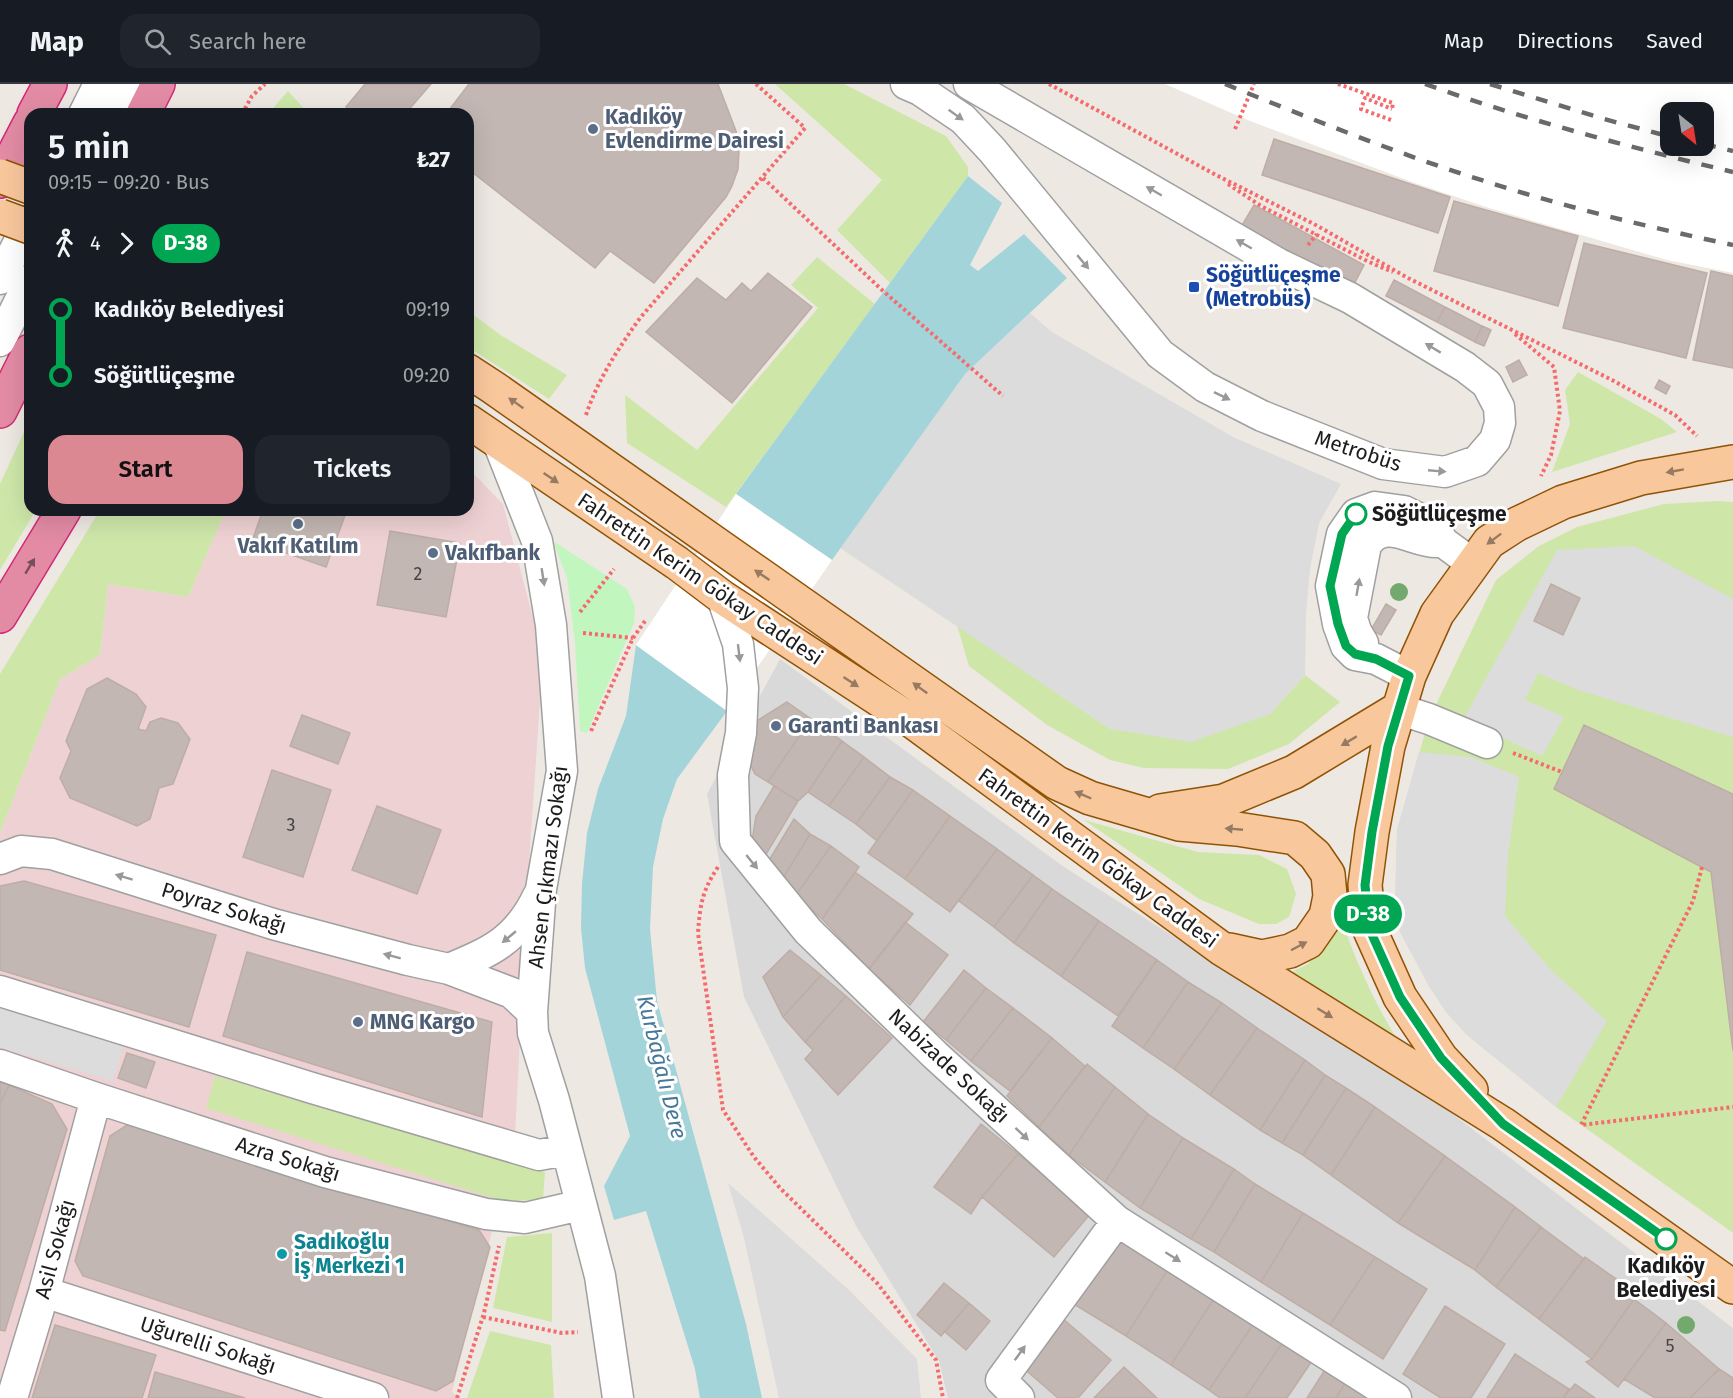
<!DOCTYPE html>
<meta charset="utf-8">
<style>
:root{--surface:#171b24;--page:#20242c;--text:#f1f3f6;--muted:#9ea1a6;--line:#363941;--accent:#dc8893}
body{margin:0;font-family:"Fira Sans",sans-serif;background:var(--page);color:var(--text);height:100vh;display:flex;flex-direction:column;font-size:22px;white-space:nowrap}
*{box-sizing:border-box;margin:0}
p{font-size:20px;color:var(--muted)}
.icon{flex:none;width:33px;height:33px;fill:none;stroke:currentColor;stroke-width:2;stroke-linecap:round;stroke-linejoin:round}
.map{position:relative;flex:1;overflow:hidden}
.side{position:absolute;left:24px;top:24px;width:450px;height:408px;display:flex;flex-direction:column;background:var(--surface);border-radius:18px;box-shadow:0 6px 24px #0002}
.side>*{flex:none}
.badge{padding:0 12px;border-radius:20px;font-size:21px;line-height:39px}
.needle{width:39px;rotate:150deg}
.controls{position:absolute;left:1660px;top:18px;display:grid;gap:12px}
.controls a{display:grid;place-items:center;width:54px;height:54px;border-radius:12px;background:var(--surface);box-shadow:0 6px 24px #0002;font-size:30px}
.map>.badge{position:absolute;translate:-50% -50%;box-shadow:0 0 0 3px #fff}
.legs{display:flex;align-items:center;gap:9px;height:66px;padding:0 24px;font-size:20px}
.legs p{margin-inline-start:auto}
.head{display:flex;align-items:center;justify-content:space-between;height:102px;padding:0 24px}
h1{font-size:33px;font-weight:600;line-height:45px}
.cta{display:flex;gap:12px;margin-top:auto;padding:12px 24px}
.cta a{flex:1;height:69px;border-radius:18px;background:var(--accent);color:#111;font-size:24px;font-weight:600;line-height:69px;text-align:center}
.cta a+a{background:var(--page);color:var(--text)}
ul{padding:0 24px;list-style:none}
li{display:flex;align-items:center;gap:21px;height:66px;font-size:22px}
li i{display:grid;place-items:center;width:9px;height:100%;margin:0 8px;background:currentColor}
li i::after{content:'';width:15px;height:15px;margin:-8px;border:4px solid;border-radius:50%;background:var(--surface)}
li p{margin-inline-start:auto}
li:first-child i{background:linear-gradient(#0000 50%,currentColor 0)}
li:last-child i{background:linear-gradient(currentColor 50%,#0000 0)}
header{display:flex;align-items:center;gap:36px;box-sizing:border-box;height:84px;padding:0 30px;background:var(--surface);border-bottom:2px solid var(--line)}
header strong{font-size:28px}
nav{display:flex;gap:33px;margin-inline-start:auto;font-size:21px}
.search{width:420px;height:54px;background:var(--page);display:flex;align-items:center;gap:15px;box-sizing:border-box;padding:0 21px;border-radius:18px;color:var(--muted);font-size:22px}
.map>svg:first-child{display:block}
</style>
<header>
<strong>Map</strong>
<div class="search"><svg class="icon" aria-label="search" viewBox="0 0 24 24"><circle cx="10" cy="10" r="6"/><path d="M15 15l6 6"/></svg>Search here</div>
<nav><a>Map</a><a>Directions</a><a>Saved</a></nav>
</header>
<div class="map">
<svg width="1733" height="1314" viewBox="0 0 1733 1314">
<rect width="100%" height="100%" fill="#ede8e2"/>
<path fill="#dad9d9" d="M780,575L1064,783L1446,1025L1733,1244V1314H948L939,1277L856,1142L744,913L707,710Z"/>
<path fill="#eed1d3" d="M468,384L503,420L543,572L527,809L515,1054L452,1308L459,1314H0V749L60,595L100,571L108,500L188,513L226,426H468Z"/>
<path fill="#cee7a9" d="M775,0H844L946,52L968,83V92L890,199L837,146L882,96Z
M288,7L309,30H268Z
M817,173L875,220L726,423L627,359L625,311L697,366L818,224L791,201Z
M468,227L502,252L567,291L549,315L468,263Z
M1578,288L1661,335L1677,348L1552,388L1570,340L1565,306Z
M30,335V426H36L0,486V400Z
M1719,417L1733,418V1149L1556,1023L1467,951L1446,928L1429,902L1400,848L1395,823L1397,746L1429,635L1496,496L1539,462L1577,443L1664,420Z
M100,426H226L188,513L108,500L100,571L60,595L0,749V590Z
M957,541L1110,645L1270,630L1305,591L1340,618L1289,660L1228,685L1144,684L1110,676L1047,641L969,582Z
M1084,736L1198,768L1259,771L1287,785L1296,810L1289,833L1276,840H1259L1199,815Z
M1339,828C1356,879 1373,916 1401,962L1286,891L1308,880L1327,857Z
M215,992L545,1088L543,1115L506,1118L206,1024Z
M552,1149V1238L493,1224L507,1153Z
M490,1247L551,1261L554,1314H467Z"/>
<path fill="#c1f7bf" d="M553,457L627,505L635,523L634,539L587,649L580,647L575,559L567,494Z"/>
<path fill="#dcdcdc" d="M1030,229L1052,248L1233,353L1341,400L1319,439L1310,485L1306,530L1305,591L1270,630L1191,658L1110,645L840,464L965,290Z
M1634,462L1733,515V653L1578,606L1538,589L1525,616L1564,633L1542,672L1463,636L1557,466Z
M1419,668L1470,673L1519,693L1508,770L1505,832L1551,886L1607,937L1556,1023L1467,951L1446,928L1429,902L1400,848L1395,823L1397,746Z
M0,922L124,960L113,997L0,963Z
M728,1099L849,1206L917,1275L921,1314H779L744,1154Z"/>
<path fill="#a3d4da" d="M968,92L1002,119L970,181L978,187L1024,150L1067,194L965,290L832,476L736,410Z
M636,561L727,627L677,695L663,735L653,783L650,845L657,917L746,1240L762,1314H700L695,1285L646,1127L614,1136L604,1102L630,1052L585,884L581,844L582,800L587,749L598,705L626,632Z"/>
<path fill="#fff" fill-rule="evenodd" d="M1165,0H1733V189L1667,176L1489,124L1412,98L1250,37ZM1704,28V62H1671V28Z
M736,410L832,476L727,627L636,561Z"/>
<path fill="#c2b7b2" stroke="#beada5" stroke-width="1.5" d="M365,0H431L405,30H355L346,23Z
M469,0H718L736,47L739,67L738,85L732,102L726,113L654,199L610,167L595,184L468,85V30H446Z
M1274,55L1450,113L1438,149L1262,91Z
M1454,117L1578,152L1558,222L1434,187Z
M1254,121L1364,181L1352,204L1241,143Z
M1584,159L1707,189L1686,274L1563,244Z
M1711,187L1733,192V284L1693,276Z
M768,189L812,223L732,319L646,248L697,194L726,216L742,199L751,207Z
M1394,196L1445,223L1437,238L1386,212Z
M1445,223L1482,242L1475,258L1437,238Z
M1482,242L1491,246L1484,262L1475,258Z
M1519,276L1527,291L1513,298L1506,283Z
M1659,296L1670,302L1666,310L1655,304Z
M263,426H347L326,483L252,457Z
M390,447L460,459L446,533L377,521Z
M1551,500L1580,514L1563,551L1534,537Z
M1386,520L1396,526L1381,551L1371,546Z
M107,594L136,610L146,623L138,645L146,647L150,638L161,634L178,639L190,655L173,700L159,704L150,735L137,742L70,714L60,694L71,667L66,657L87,605Z
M787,618L811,635L768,698L755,690L750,680L755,638Z
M302,631L350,649L338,680L290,662Z
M811,635L842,657L808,708L798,717L768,698Z
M1584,641L1733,710V967L1711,788L1554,705Z
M842,657L864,673L829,722L808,708Z
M864,673L890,693L856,740L829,722Z
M272,686L331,706L303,793L243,773Z
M890,693L913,706L877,757L856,740Z
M774,702L798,717L762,777L751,763L756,732Z
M913,706L950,732L905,795L868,769Z
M377,722L441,746L417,810L352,786Z
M950,732L997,765L950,828L905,795Z
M794,735L810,750L780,799L765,783Z
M810,750L831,762L796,811L780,799Z
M831,762L859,783L822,835L796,811Z
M997,765L1033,791L994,843L959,817Z
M855,788L913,830L869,885L822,835Z
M1033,791L1052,805L1014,859L994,843Z
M24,797L216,851L189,943L0,886V802Z
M1052,805L1099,837L1061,892L1014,859Z
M1099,837L1157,876L1118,932L1061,892Z
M905,838L948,871L910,921L869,885Z
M790,866L821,891L783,933L763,893Z
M247,868L492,938L482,1033L223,952Z
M1157,876L1188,898L1143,964L1112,942Z
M964,886L986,904L946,956L923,938Z
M821,891L846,912L805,958L783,933Z
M1188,898L1222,919L1174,985L1143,964Z
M986,904L1013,924L971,977L946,956Z
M846,912L892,954L838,1011L805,975L813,966L805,958Z
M1222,919L1257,944L1210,1011L1174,985Z
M1013,924L1052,954L1010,1007L971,977Z
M1257,944L1305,976L1260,1046L1210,1011Z
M1052,954L1085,982L1039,1043L1007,1012Z
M127,969L155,978L146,1004L118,994Z
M1305,976L1325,991L1282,1059L1260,1046Z
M1087,980L1115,1003L1069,1071L1039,1043Z
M1325,991L1346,1004L1303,1071L1282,1059Z
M0,997L9,1001L0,1020Z
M9,1001L52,1020L67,1045L5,1247L0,1246V1020Z
M1115,1003L1148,1030L1105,1098L1069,1071Z
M1346,1004L1375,1023L1331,1091L1303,1071Z
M1375,1023L1445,1072L1398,1139L1331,1091Z
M1148,1030L1183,1054L1140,1124L1105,1098Z
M981,1040L1018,1070L982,1113L971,1130L934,1103Z
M127,1041L479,1146L490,1163L453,1297L436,1307L83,1192L75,1177L110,1052Z
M1183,1054L1234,1085L1191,1155L1140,1124Z
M1018,1070L1090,1130L1054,1173L982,1113Z
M1445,1072L1515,1123L1475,1186L1398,1139Z
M1234,1085L1255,1100L1214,1168L1191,1155Z
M1255,1100L1303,1129L1261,1198L1214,1168Z
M1515,1123L1541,1143L1496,1203L1475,1186Z
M1303,1129L1375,1173L1330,1241L1261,1198Z
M1541,1143L1584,1175L1539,1235L1496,1203Z
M1117,1150L1169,1184L1126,1252L1072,1219Z
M1375,1173L1427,1205L1383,1275L1330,1241Z
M1585,1173L1636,1209L1634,1215L1592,1275L1539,1235Z
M1169,1184L1215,1213L1171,1281L1126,1252Z
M944,1199L969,1219L941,1252L917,1231Z
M1215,1213L1254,1239L1209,1306L1171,1281Z
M1634,1215L1666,1239L1618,1303L1586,1278L1592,1275Z
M969,1219L990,1237L966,1266L945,1248Z
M1445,1222L1505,1260L1471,1314H1441L1403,1290Z
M1062,1234L1111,1276L1078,1314H1058L1021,1282Z
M1254,1239L1283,1258L1245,1314H1220L1209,1306Z
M1666,1239L1719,1285L1690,1314H1655L1624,1295Z
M55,1241L156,1271L142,1314H32Z
M1283,1258L1312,1277L1287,1314H1245Z
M1515,1270L1569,1305L1563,1314H1487Z
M1124,1283L1157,1314H1094Z
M1326,1284L1346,1298L1336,1314H1307Z
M1719,1285L1733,1294V1314H1690Z
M155,1288L245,1314H148Z
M1346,1298L1371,1314H1336Z
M1575,1300L1595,1314H1563Z"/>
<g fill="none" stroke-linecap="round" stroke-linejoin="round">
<defs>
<path id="minor" d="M906,0L920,6L963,35L992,66L1160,270L1205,303L1262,332L1383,380L1445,388L1477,377L1495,356L1500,339L1499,323L1487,300L1465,283L1350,214L1279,180L969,0
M84,30L99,0
M112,30L127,0
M0,195L30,136
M0,257L30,196
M498,358L537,457L551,541L562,687L541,805L532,928L533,949L554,1016L600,1192L618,1314
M722,513L738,560L743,604L741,649L733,691L735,757L808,847L935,971L1117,1137L1396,1314
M1363,559L1356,547L1352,534L1366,461C1385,432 1413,459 1437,458
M1409,592L1376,575L1355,571L1346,562L1338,540L1331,502L1342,450L1356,430L1375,423L1404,427L1434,442L1443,458L1473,480
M1398,625L1429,635L1487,659
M0,775L21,767L52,770L273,840L408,876L449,885L512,909L532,928
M449,885C492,867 517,856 538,812
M0,907L312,1004L539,1071L567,1066
M0,981L96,1014L325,1088L486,1130L525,1134L581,1121
M44,1208L373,1314
M12,1314L44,1208L96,1014
M1019,1314L1001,1296L1117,1137"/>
<path id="major" d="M468,287L494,304L1057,699L1090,714L1179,740L1237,745L1295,754L1315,771L1328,790L1330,812L1326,832L1308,858L1290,867L1262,873L1230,866
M468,337L677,479L722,513L912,637L1222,865L1503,1040L1733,1203
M1160,727L1224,717L1294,688L1398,625
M1471,1006L1441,974L1400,913L1369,844L1365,801L1372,748L1388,662L1409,592L1437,530L1489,458L1517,440L1563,418L1641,394L1733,378"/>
<path id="highway" d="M34,30L50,0
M143,30L158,0
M0,97L30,39
M0,327L30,267
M0,532L64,426"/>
</defs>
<use href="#minor" stroke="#a0a0a0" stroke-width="33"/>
<use href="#major" stroke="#905305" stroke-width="36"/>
<use href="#highway" stroke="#d12975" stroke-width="36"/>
<path stroke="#f56b6c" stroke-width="4" stroke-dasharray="3 3" stroke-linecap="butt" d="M1049,0L1216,91L1314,140L1408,194L1612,296L1675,331L1697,352
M1338,0L1393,19L1392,25
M242,30L252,12L265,0
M1391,36L1361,25L1365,14L1392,25
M1235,45L1254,0
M763,94L882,206L1003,312
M1228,100L1261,122L1369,178L1393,188
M1308,161L1317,150
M1515,250L1554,283L1560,327L1551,371L1541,392
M586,331C598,295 618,265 640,234L805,44L756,0
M580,528L614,485
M583,549L633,554
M591,647L633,554L645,537
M1513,669L1562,688
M718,783C702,807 700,821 698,849L723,1026L754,1073L780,1104L877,1199L936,1276L943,1314
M1702,783L1693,817L1581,1041L1733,1023
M483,1233L562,1249L578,1248
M457,1314L484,1229L499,1162"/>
<use href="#minor" stroke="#fff" stroke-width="30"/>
<use href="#major" stroke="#f9c79c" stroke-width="33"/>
<use href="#highway" stroke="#e38ba5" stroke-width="33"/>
<path stroke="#6a6a6a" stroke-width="4.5" stroke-dasharray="12 12" stroke-linecap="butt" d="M1225,0C1314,36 1403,72 1494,100C1573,125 1653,144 1733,161
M1425,0C1526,36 1629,63 1733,88
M1490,0L1604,35L1671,53
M1704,60L1733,67"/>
<defs>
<path id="major-bridge" d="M0,92L30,103
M0,132L30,143"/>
</defs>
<use href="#major-bridge" stroke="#905305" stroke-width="36" stroke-linecap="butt"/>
<use href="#major-bridge" stroke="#f9c79c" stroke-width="33"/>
</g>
<g fill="#74a96d">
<circle cx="1399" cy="508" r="9"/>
<circle cx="1686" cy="1241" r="9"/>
</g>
<defs><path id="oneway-solid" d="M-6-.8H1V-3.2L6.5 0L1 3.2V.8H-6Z" transform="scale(1.5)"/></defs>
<g fill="#999">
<use href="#oneway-solid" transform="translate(956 31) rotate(35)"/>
<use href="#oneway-solid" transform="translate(1154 107) rotate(-150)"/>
<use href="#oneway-solid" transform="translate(1244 160) rotate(-150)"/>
<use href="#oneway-solid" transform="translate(1083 178) rotate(50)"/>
<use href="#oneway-solid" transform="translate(1433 264) rotate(-149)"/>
<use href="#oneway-solid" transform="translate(1222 312) rotate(26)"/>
<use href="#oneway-solid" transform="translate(1437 387) rotate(5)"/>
<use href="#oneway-solid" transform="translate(543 493) rotate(81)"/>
<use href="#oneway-solid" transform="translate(1358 503) rotate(-80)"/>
<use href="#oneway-solid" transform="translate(739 569) rotate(83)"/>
<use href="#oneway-solid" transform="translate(752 778) rotate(51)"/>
<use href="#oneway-solid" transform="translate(124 793) rotate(-163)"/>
<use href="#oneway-solid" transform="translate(509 853) rotate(140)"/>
<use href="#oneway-solid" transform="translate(392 872) rotate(-165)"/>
<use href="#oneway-solid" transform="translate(1022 1050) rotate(43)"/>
<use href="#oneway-solid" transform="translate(1173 1173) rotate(32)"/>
<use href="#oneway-solid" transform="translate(1020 1269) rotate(-54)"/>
</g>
<g fill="#967a62">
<use href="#oneway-solid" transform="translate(516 319) rotate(-145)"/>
<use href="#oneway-solid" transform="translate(1675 387) rotate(170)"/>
<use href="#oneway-solid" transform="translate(551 394) rotate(34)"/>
<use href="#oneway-solid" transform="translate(1494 455) rotate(143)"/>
<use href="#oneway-solid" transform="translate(762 491) rotate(-146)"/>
<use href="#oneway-solid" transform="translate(851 598) rotate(33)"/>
<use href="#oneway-solid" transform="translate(920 604) rotate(-144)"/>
<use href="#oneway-solid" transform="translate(1349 657) rotate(149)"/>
<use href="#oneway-solid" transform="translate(1083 711) rotate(-157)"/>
<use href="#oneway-solid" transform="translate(1234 745) rotate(-175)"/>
<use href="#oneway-solid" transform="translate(1299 862) rotate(-28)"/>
<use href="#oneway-solid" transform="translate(1325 929) rotate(32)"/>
</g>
<use fill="#764e5a" href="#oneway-solid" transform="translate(30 482) rotate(-59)"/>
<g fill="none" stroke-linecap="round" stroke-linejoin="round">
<defs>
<path id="line-1" d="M1356,430L1342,450L1330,502L1338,540L1346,562L1355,570L1376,575L1409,592L1388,662L1372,748L1365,801L1369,844L1400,913L1441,974L1503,1040L1666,1155"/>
</defs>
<use href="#line-1" stroke="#fff" stroke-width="14"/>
<use href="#line-1" stroke="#00a651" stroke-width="9"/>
</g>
<g fill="#5c6f8a" stroke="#fff" stroke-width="2">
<circle cx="593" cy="45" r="6"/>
<circle cx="298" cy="440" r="6"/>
<circle cx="433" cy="469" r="6"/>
<circle cx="776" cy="642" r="6"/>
<circle cx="358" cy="938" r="6"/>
</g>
<rect fill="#1a4fb4" stroke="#fff" stroke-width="2" x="1188" y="197" width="12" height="12" rx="3"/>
<g fill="#fff" stroke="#00a651" stroke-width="3">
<circle cx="1356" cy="430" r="10"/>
<circle cx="1666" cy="1155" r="10"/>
</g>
<circle fill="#0f9aa8" stroke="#fff" stroke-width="2" cx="282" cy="1170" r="6"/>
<g text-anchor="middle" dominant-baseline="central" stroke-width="6" stroke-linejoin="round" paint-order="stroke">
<g font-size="18" fill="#464342">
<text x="418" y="490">2</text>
<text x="291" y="741">3</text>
<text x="1670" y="1262">5</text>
</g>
<g font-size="21" font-weight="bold" fill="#4e5e75" stroke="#fff" text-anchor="start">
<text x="605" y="33">Kadıköy<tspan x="605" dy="24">Evlendirme Dairesi</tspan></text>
<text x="298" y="462" text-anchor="middle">Vakıf Katılım</text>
<text x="445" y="469">Vakıfbank</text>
<text x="788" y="642">Garanti Bankası</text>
<text x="370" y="938">MNG Kargo</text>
</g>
<g font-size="21" font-weight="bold" fill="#164399" stroke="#fff" text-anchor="start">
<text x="1206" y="191">Söğütlüçeşme<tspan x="1206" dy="24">(Metrobüs)</tspan></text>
</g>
<g font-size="21" fill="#1c1c1c" stroke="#fff">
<text transform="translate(1358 367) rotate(18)">Metrobüs</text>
<text transform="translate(700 495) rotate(34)">Fahrettin Kerim Gökay Caddesi</text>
<text transform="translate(1098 774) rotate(36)">Fahrettin Kerim Gökay Caddesi</text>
<text transform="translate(548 783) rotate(-83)">Ahsen Çıkmazı Sokağı</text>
<text transform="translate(224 824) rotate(17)">Poyraz Sokağı</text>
<text transform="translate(949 982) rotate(43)">Nabizade Sokağı</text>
<text transform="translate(288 1075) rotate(17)">Azra Sokağı</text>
<text transform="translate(55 1165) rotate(-75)">Asil Sokağı</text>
<text transform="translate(208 1261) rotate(18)">Uğurelli Sokağı</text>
</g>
<g font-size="21" font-weight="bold" fill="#1c1c1c" stroke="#fff" text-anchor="start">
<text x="1372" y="430">Söğütlüçeşme</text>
<text x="1666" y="1182" text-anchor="middle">Kadıköy<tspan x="1666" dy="24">Belediyesi</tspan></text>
</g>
<g font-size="21" font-weight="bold" fill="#0d838f" stroke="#fff" text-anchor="start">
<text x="294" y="1158">Sadıkoğlu<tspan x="294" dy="24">İş Merkezi 1</tspan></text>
</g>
<g font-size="22" font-style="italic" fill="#467899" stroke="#fff">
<text transform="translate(662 983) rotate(76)">Kurbağalı Dere</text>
</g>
</g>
</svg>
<div class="controls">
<a><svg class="needle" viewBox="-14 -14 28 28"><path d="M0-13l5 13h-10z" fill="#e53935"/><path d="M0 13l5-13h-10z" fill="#9ea1a6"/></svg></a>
</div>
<b class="badge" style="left:1368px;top:830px;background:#00a651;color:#fff">D-38</b>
<section class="side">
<div class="head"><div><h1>5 min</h1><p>09:15 – 09:20 · Bus</p></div><b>₺27</b></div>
<div class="legs"><svg class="icon" aria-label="walk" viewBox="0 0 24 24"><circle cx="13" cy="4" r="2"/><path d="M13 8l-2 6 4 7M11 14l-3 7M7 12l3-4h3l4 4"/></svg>4<svg class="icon" aria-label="forward" viewBox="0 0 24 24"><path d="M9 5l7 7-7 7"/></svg><b class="badge" style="background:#00a651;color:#fff">D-38</b></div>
<ul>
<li><i style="color:#00a651"></i><b>Kadıköy Belediyesi</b><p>09:19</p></li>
<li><i style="color:#00a651"></i><b>Söğütlüçeşme</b><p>09:20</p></li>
</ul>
<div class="cta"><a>Start</a><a>Tickets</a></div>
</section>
</div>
